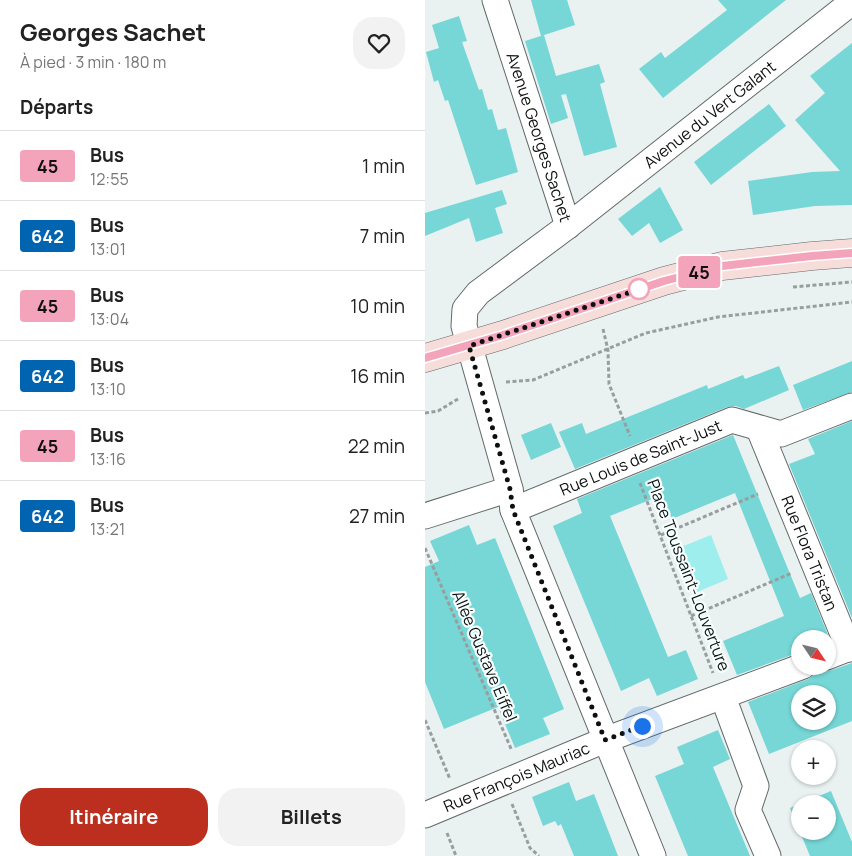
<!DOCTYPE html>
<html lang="fr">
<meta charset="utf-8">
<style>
:root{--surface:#fff;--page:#f2f2f2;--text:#222;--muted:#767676;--line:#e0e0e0;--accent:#bc2f1e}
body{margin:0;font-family:Manrope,sans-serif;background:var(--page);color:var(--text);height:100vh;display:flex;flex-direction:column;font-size:19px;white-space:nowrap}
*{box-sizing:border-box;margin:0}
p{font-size:16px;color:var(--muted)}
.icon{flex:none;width:28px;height:28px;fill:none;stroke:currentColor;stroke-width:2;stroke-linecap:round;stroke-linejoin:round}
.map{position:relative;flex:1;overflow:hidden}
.drawer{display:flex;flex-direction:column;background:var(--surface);width:425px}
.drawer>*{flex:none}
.badge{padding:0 10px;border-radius:4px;font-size:18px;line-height:32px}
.needle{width:32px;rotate:125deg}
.buttons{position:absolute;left:366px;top:630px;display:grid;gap:10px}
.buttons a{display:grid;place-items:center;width:45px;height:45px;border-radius:50%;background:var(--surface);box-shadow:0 1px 4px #0004;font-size:25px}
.you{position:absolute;width:25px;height:25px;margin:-12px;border:4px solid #fff;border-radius:50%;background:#1a73e8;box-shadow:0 0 0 8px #1a73e833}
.map>.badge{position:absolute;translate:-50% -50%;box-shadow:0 0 0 2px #fff}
h2{padding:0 20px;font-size:19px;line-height:45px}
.round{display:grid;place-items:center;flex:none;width:52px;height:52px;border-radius:20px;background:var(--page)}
.headline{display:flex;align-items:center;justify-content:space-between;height:85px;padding:0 20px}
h1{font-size:24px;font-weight:700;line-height:38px}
.cta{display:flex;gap:10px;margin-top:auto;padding:10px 20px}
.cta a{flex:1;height:58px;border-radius:20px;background:var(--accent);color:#fff;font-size:20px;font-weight:700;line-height:58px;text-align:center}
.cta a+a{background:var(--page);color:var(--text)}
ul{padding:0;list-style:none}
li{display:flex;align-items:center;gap:15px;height:70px;padding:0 20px;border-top:1px solid var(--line)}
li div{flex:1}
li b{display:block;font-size:19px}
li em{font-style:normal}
li .badge{min-width:55px;font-weight:700;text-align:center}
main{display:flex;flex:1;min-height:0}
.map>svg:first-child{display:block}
</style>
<main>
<section class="drawer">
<div class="headline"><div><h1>Georges Sachet</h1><p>À pied · 3 min · 180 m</p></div><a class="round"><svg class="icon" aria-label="heart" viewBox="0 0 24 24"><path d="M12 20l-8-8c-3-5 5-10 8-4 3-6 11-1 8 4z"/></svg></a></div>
<h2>Départs</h2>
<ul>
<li><span class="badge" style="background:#f3a4ba;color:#111">45</span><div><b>Bus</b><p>12:55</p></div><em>1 min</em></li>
<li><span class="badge" style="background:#0064b0;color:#fff">642</span><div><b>Bus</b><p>13:01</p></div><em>7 min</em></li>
<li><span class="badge" style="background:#f3a4ba;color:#111">45</span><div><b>Bus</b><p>13:04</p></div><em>10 min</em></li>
<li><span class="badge" style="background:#0064b0;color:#fff">642</span><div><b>Bus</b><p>13:10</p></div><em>16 min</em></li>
<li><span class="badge" style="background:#f3a4ba;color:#111">45</span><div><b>Bus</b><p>13:16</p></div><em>22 min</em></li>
<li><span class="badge" style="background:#0064b0;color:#fff">642</span><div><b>Bus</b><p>13:21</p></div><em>27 min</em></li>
</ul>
<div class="cta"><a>Itinéraire</a><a>Billets</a></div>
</section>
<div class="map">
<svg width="427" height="856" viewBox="0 0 427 856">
<rect width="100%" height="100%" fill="#e9f1f1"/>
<path fill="#9feeee" d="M286,535L303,579L270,593L251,549Z"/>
<path fill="#77d6d6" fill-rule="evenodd" d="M106,0H142L150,25L116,36Z
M293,0H361L238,98L214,69L236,52L240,58L302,10Z
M34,16L42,41L37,42L54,90L57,89L63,110L67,109L73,130L81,128L93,172L51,185L23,100L20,101L13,80L9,82L1,52L14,48L7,25Z
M119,35L131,76L174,64L180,82L175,84L192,147L159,156L141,94L136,95L143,118L126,124L100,41Z
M427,43V205L390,206L328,215L323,181L387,172L415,171L370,120L400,93L385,76Z
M344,104L361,126L286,185L269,162Z
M235,187L258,230L235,243L224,223L207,236L193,219Z
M77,190L82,204L70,208L78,233L51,242L44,218L0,236V213Z
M427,361V392L378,410L368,385Z
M354,366L364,390L319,409L311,406L302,407L150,469L134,432L157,423L161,434L282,385L283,389L318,375L320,379Z
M427,421V618L364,464L390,454L383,439Z
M126,423L136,447L106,460L96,435Z
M308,435L375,598L386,593L405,640L402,641V639H375V652L312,675L298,641L359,616L310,493L247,519L237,495L185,516L243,657L261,650L273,679L232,696L224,678L196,691L128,526L157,513L152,499Z
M44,525L52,545L70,538L139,709L118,718L125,734L90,748L73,707L19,729L0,682V567L14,561L5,541Z
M427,663V721L344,754L323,702L383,679L389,675L392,667L399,671L407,670ZM375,694H402V721H375Z
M293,730L305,759L288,767L325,856H263L230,776L259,764L252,747Z
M144,782L151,801L169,794L193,856H149L136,824L133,826L130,821L118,826L107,797Z
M406,791L427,842V856H385L365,808L375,804V831H402V804H375Z"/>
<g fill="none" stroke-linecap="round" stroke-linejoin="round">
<defs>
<g id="street">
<path id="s1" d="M70,0L143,226"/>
<path id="s2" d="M334,429L424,649"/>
<path id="s3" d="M88,510L307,420L356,434L427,406"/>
<path d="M0,516L85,489"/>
<path d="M402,657L427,647"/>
<path d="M298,697L331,786L323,810L343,856"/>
<path id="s4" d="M0,815L180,740L378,666"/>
<path id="s5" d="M228,856L88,510L85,489L39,326L40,309L53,293L143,226L427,2"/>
</g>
<path id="secondary" d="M0,358L78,335L239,281L297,266L387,256L427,253"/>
</defs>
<use href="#street" stroke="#636969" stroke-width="27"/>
<use href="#secondary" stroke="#636969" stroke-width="29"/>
<path stroke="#989e9e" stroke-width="3" stroke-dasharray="4 2.5" stroke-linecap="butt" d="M368,287L427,282
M178,329L183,350L184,384L205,436
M81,382L108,380L221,333L293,317L427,302
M0,413L13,411L33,399
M215,483L288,673
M236,535L333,494
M0,548L87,751
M266,616L367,573
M0,720L25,779
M87,804L105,848L114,856
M22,833L31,856"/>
<use href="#street" stroke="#fff" stroke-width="25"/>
<use href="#secondary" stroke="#f7ddd9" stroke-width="28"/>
</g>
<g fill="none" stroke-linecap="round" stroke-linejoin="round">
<defs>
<path id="line" d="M0,358L78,335L239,281L278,271L297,266L387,256L427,253"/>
</defs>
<use href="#line" stroke="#fff" stroke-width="11"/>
<use href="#line" stroke="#f3a4ba" stroke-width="8"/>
<path stroke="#0e1010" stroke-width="5" stroke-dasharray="0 9" d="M214,289L221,287L44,346L85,489L88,510L180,740L217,726"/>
</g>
<circle fill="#fff" stroke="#f3a4ba" stroke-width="2.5" cx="214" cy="289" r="10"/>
<g text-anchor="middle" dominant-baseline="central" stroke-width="4.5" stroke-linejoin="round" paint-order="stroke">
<g font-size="16" fill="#0e1010" stroke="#f6fefe">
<text stroke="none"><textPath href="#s5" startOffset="894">Avenue du Vert Galant</textPath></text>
<text stroke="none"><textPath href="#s1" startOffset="144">Avenue Georges Sachet</textPath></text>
<text stroke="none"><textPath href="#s3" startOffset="138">Rue Louis de Saint-Just</textPath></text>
<text stroke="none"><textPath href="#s2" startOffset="134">Rue Flora Tristan</textPath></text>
<text transform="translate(264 575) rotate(69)">Place Toussaint-Louverture</text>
<text transform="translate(60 656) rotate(67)">Allée Gustave Eiffel</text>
<text stroke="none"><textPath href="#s4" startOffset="99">Rue François Mauriac</textPath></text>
</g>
</g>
</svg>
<div class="buttons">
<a><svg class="needle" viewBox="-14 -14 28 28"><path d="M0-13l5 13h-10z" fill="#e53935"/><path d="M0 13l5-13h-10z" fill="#767676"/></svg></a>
<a><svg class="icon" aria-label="layers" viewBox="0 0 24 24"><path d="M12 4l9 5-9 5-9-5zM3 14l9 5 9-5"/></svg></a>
<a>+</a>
<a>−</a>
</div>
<div class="you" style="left:217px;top:726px"></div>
<b class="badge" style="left:274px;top:272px;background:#f3a4ba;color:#111">45</b>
</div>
</main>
